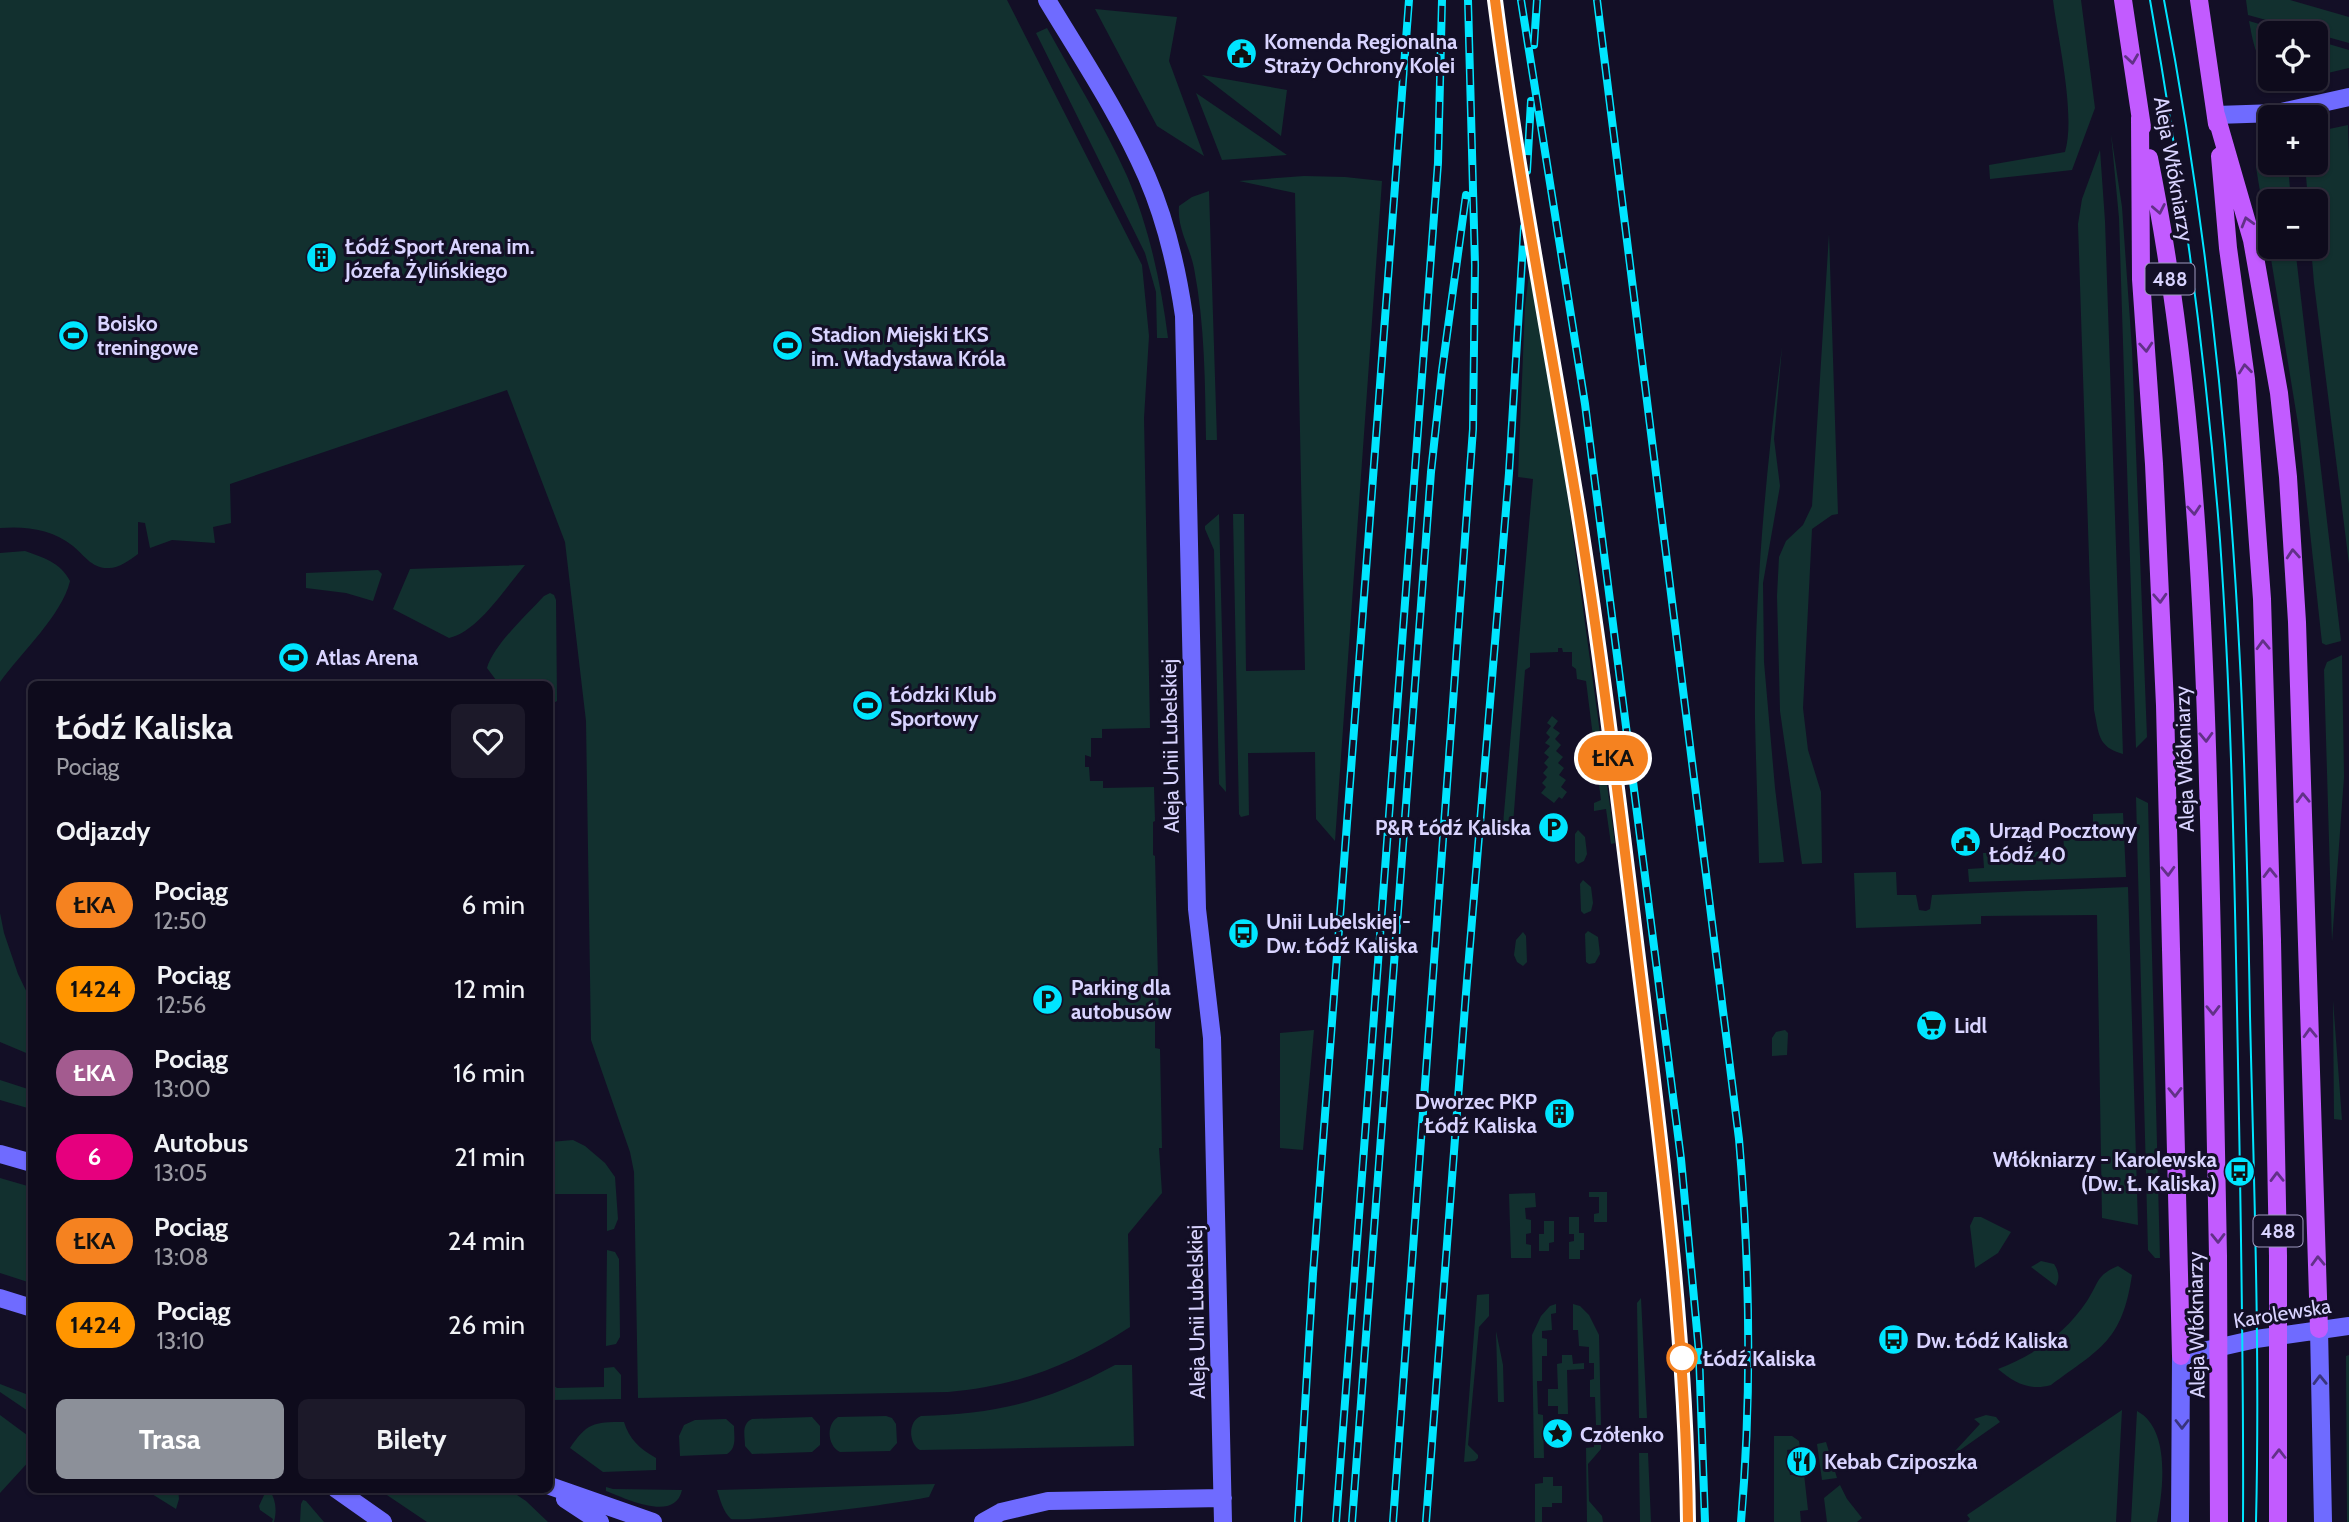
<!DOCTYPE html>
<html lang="pl">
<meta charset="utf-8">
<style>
:root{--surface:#0e0b1c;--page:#1c1929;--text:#f1f3f6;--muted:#9b9ba3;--line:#2e2b3b;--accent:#8c9099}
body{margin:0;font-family:Cabin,sans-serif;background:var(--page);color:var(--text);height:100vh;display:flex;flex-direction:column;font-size:26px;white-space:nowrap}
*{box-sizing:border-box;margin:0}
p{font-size:23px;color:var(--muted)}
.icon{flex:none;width:38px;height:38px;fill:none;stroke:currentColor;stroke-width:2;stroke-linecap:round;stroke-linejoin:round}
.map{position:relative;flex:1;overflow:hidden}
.sheet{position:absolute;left:28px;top:681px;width:525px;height:812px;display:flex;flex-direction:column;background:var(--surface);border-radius:10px;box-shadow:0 2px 5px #0004,0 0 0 2px var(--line)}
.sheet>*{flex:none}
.badge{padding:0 14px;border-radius:23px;font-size:24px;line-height:46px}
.controls{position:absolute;left:2258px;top:21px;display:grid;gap:14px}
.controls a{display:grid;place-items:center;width:70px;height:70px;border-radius:10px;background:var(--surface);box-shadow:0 2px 5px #0004,0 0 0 2px var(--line);font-size:35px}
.map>.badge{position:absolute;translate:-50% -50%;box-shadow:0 0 0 4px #fff}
h2{padding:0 28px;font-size:26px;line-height:63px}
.round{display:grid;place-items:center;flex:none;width:74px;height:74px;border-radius:10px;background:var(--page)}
.headline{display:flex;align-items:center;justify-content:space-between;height:119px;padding:0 28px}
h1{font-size:33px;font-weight:700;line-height:52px}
.button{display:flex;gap:14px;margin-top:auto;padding:14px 28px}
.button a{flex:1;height:80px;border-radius:10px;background:var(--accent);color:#fff;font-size:28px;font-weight:700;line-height:80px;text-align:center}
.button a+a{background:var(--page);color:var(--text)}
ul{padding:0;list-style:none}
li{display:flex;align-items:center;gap:21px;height:84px;padding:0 28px}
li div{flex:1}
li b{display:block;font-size:26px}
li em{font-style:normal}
li .badge{min-width:77px;font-weight:700;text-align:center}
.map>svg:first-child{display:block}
</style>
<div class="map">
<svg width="2349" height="1522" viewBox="0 0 2349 1522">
<rect width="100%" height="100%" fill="#130f26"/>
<path fill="#12302f" d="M0,0H1007L1142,265L1149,336L1144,418L1150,728L1102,729V738H1091V757L1085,755V767H1089L1090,781H1103V788L1154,787L1155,821L1153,822V855L1155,856L1159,1020H1155V1048L1160,1049L1162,1148H1159L1162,1193L1128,1234L1130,1327C1071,1365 1018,1386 948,1392L638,1398L634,1172L630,1152L591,1040L586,721L565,542L507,390L230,484L231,523L213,527L215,543L172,540L150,548L145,523L138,522V554C130,560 119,568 109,568C92,569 84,555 73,546C52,529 26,526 0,528Z
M2053,0H2081L2095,108L2072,170L1990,179L1989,165L2065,152C2076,115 2058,40 2053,0Z
M2246,0H2290L2349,17V43L2248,15Z
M1095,9L1177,17L1169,61L1204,156L1157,126Z
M2249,21L2291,33H2270V73C2255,58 2253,41 2249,21Z
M1047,28C1074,77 1104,125 1127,176C1149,227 1161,283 1168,338H1157L1156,292L1145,253L1036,33Z
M2315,40L2349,50V68L2315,76Z
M1202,75L1287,90L1281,136Z
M1196,93L1287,155L1222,160Z
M2348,125L2349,156V564L2314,283L2311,247H2315V201H2308L2305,163H2315V132Z
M2111,134L2122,207L2132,349L2147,737L2136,748L2119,218Z
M2270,136V163H2287L2288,165L2291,201H2270V247H2295L2341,641L2326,645L2322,643L2299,430L2256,167L2260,145Z
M2100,150L2105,221L2123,754C2097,747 2099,733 2094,710L2078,224L2082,199Z
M1304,176L1345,177L1382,181L1335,841L1316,819L1315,752L1248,753L1249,815L1241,817L1239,814L1233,514H1244L1246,671L1305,670L1295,193L1239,181Z
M1209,191L1217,440H1206C1205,383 1205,325 1194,268C1190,247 1177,229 1179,206L1192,197Z
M1829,234L1838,514L1832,515L1812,529L1803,708L1808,750L1821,792L1822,863L1802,864L1780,711L1777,596L1779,557L1786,541L1803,525L1812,506Z
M1530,266L1565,477L1615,843L1611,844L1606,809L1594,811V803L1601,800L1586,681L1577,679L1576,669L1572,666V652H1563L1562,648H1558V652L1530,653V667L1525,670L1512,837L1502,836L1533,479L1518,477L1525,307Z
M1782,347L1774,439L1780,486L1763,583L1764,662L1775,788L1784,862L1759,863C1758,815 1756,767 1755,719C1754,594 1766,470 1782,347Z
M1219,514L1226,792L1219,784L1214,550L1205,529V526Z
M25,551C44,558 60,562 70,581C62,615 21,653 0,682V553Z
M525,565C506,587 478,632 449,638L393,609L410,569Z
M378,570L382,574L373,601L346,593L306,588V573Z
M550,593L554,595L556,600L557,701L550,705V684H499L487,668C494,644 527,615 544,596Z
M2342,655L2344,777L2332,942L2324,670L2327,662Z
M1552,716L1558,721L1553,728L1560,733L1555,739L1561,745L1556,751L1563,757L1558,763L1564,768L1559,775L1566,780L1561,787L1567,792L1562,799L1559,797L1554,803L1541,793L1546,787L1542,783L1547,777L1543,773L1548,767L1544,763L1549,757L1544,753L1550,746L1545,743L1550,737L1546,733L1551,726L1547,723Z
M2136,797L2148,803L2160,1258H2155L2148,1250Z
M2123,813L2126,877L1969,882L1968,869L1984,868L1983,853L2064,851L2063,827L2093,825V814Z
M1578,830L1585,837L1587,854L1584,861L1578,864L1575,861V834Z
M1896,872L1897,895H1916L1919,910L1926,911L1930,909L1932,895L2128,887L2138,1225L2102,1218L2097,915L1981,916V924L1856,928L1854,873Z
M1583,880L1591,887L1593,903L1591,911L1584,914L1581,911L1580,884Z
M0,913L4,933L18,974L31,1001V1055L0,1042Z
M1588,931L1598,937L1600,954L1595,963L1589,964L1586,962L1585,934Z
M1523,932L1526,936L1527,962L1523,966L1517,962L1514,955L1516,940Z
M2333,1000L2342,1120L2334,1119Z
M1314,1030L1303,1150L1280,1148V1033Z
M1785,1030L1788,1033L1787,1055L1772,1056V1038L1776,1032Z
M0,1080L31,1090V1109L0,1100Z
M573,1140L585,1146L605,1163L615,1177L618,1219L614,1229L607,1231V1194H550V1142Z
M0,1178L31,1187V1283L0,1273Z
M1589,1192H1607V1222H1594V1214L1599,1213V1197H1589Z
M1535,1193L1536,1207L1525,1208L1526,1219L1531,1220V1233L1526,1234V1244L1531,1245V1258H1511L1509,1194Z
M1569,1217H1579V1233H1584V1250H1580V1259H1569V1242L1574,1241V1234H1569Z
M1974,1217H1981L2011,1232L1998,1253L1975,1268L1970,1226Z
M1544,1221H1554V1242L1549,1243V1251H1539V1234H1544Z
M607,1250L615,1252L619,1259L620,1337L616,1344L606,1346Z
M2041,1261L2054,1264C2059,1272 2060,1278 2056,1286L2031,1267Z
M2118,1266L2132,1275C2122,1341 2101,1348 2051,1385C2030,1391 2014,1383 1998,1369C2034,1355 2065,1334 2087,1301C2099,1283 2096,1275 2118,1266Z
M1489,1294V1316L1479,1327L1468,1445L1478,1455V1458L1475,1461L1464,1462L1477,1295Z
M1641,1298L1647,1418H1639L1637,1303Z
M1556,1304V1313L1551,1314L1552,1330L1542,1331V1338L1547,1339V1356H1542V1381H1537L1538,1414L1543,1415L1544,1458H1534L1532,1335L1541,1316L1550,1306Z
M1573,1304L1580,1306L1589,1315L1599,1335L1601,1425H1596L1595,1397H1590V1380L1594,1379V1363H1589V1347L1579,1346L1578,1330H1573Z
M1496,1331L1503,1365L1504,1402H1498Z
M1562,1355H1572L1573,1364L1584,1363V1369L1567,1370L1568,1414H1558V1406H1548V1389H1558L1557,1364L1562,1363Z
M2349,1355V1522H2347L2346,1356Z
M1115,1365H1132L1134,1446L920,1450C908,1443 908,1421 921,1416C997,1414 1049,1401 1115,1365Z
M614,1367L621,1375V1399L550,1400V1383L557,1388L604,1387V1368Z
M0,1384L31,1396V1413L0,1392Z
M2122,1410L2116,1522H1967L1970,1519L1967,1515Z
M2137,1411C2171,1429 2163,1490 2157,1522H2131Z
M0,1415L31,1438L32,1458L0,1493Z
M1986,1415L1996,1417L2000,1422L1956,1453L1955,1451L1980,1424L1974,1419Z
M886,1416L892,1418L896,1424L897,1443L890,1451L840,1452C827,1446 826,1424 838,1417Z
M812,1417L820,1426V1445L812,1452L752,1454L745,1446C745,1436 741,1424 752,1419Z
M726,1419L734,1426C734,1437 737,1448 727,1454L680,1456L679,1436L684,1425L695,1420Z
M624,1422C629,1439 640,1449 656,1458V1470L603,1472L570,1448C587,1423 593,1422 624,1422Z
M1774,1436H1792L1799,1441L1800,1448L1787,1450L1790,1475L1804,1474L1808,1510L1800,1511L1801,1522H1774Z
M1594,1439H1601V1449L1588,1464L1589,1501L1602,1516L1603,1522H1587L1586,1448L1594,1447Z
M1826,1442L1837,1478L1822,1480L1817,1444Z
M1639,1453H1648L1651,1522H1640Z
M1543,1477H1553V1486H1562V1503H1552V1507H1542V1522H1535V1484L1543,1483Z
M935,1484L929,1497C897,1504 755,1522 731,1519C723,1512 720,1499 717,1490Z
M1840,1485L1847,1499L1862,1518L1857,1522H1827L1824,1498Z
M606,1487L613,1489L682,1490C675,1522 629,1500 606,1491Z
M144,1489H178L179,1499L176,1509Z
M260,1489H269C276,1500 277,1510 274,1522H272L273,1519L260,1510L259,1506L265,1493Z
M378,1489H508L526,1501L548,1522H427Z
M303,1500L306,1501L324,1522H300L301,1504Z"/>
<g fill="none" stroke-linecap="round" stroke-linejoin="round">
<path stroke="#6f6bff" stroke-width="18" d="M1047,0C1082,58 1120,115 1147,177C1166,221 1177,268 1184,316L1197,909L1212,1038L1223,1522
M2216,115L2277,113L2349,97
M0,1154L32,1163
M0,1298L32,1308
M2319,1329L2323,1522
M550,1486L653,1522
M336,1489L383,1522
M565,1499L600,1522
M983,1522L1001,1512L1048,1501L1223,1498
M2180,1522L2181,1356L2256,1339L2349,1326"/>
<path stroke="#c25bff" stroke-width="18" d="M2123,0L2142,127
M2199,0L2217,124
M2216,115L2252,240L2279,393L2288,477L2297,622L2319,1329
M2140,118L2141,279L2154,464L2165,705L2181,1356
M2220,156L2228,248L2246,379L2262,599L2272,941
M2149,158C2201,415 2206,680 2212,942"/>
<path stroke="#00e5ff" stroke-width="2" d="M2150,0C2182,179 2206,359 2220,540C2231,696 2234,852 2237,1008C2240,1179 2244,1351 2243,1522
M2164,0C2206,218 2229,441 2240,663C2246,780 2248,898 2250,1016C2254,1184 2260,1353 2256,1522"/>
<defs>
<path id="rail" d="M1495,0C1518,171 1550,340 1578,510C1605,678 1624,847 1645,1015C1666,1184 1686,1352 1688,1522
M1521,0L1585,404L1681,1159L1699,1352L1705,1522
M1597,0L1739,1139C1750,1267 1752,1394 1741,1522
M1534,45L1537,0
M1527,171L1531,101
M1298,1522L1313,1274L1409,0
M1336,1522L1438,163L1442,0
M1352,1522L1431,472L1442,371L1466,195
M1393,1522L1473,429L1475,265L1468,0
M1426,1522L1466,993L1509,473L1524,227"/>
</defs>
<use href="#rail" stroke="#00e5ff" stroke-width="8"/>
<use href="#rail" stroke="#130f26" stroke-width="5" stroke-dasharray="16" stroke-linecap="butt"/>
<path stroke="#c25bff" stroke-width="18" d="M2272,941L2278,1256V1522
M2212,942L2218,1256L2219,1522"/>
</g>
<defs><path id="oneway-chevron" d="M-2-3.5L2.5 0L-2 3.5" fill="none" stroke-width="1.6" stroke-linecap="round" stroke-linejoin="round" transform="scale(1.75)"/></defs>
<g stroke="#623188">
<use href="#oneway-chevron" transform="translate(2132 59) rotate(82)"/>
<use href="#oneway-chevron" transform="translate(2159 209) rotate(79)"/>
<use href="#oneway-chevron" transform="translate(2247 222) rotate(-106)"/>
<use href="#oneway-chevron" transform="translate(2146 347) rotate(86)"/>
<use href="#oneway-chevron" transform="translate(2245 369) rotate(-96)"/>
<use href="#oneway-chevron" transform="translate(2194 510) rotate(86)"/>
<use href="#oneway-chevron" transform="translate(2293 554) rotate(-94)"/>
<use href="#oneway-chevron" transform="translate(2160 598) rotate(87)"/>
<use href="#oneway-chevron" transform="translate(2263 645) rotate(-92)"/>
<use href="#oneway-chevron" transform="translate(2206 737) rotate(88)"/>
<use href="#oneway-chevron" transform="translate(2303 798) rotate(-92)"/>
<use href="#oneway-chevron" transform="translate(2168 871) rotate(88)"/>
<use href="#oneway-chevron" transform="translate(2270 873) rotate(-91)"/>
<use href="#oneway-chevron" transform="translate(2213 1010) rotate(89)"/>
<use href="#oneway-chevron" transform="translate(2310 1033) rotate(-92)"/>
<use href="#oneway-chevron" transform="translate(2175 1092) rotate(89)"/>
<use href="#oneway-chevron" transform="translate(2277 1177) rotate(-91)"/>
<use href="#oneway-chevron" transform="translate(2218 1238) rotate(89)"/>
<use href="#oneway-chevron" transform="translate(2318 1261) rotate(-92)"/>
<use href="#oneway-chevron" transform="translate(2279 1454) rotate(-90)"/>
</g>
<g stroke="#38347d">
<use href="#oneway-chevron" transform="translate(2320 1380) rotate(-91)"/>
<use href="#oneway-chevron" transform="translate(2182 1424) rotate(90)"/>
</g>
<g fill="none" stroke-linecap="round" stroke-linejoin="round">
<defs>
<path id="line" d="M1495,0C1517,171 1550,340 1578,510C1605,678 1624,847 1645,1015C1666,1184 1686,1352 1688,1522"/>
</defs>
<use href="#line" stroke="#fff" stroke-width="16"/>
<use href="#line" stroke="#f58220" stroke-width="10"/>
</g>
<defs>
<symbol id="civic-disc" viewBox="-11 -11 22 22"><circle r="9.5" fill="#00e5ff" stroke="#130f26"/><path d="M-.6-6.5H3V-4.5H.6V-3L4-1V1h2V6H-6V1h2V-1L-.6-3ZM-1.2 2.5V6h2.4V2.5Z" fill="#111"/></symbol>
<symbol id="building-disc" viewBox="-11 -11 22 22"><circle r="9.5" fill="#00e5ff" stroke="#130f26"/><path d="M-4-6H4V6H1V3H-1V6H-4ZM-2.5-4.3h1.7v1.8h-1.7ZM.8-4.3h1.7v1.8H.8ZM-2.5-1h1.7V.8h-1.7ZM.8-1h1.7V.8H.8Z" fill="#111"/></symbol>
<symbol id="stadium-disc" viewBox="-11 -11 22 22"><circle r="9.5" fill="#00e5ff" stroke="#130f26"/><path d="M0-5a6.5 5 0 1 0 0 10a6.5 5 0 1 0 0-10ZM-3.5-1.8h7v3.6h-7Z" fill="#111"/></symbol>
<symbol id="parking-disc" viewBox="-11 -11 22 22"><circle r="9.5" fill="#00e5ff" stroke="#130f26"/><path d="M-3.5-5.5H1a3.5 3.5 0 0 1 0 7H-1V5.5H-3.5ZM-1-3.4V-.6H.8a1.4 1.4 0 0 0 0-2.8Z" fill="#111"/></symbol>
<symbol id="bus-disc" viewBox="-11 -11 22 22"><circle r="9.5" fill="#00e5ff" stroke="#130f26"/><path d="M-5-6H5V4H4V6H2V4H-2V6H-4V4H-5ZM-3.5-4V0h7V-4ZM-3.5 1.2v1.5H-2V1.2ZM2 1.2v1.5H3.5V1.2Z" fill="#111"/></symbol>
<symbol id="supermarket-disc" viewBox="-11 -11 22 22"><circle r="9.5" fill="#00e5ff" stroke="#130f26"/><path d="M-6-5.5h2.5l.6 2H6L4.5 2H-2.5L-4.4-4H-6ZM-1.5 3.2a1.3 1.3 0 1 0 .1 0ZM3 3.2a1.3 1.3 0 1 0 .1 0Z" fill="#111"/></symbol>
<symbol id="sight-disc" viewBox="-11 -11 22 22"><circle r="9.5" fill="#00e5ff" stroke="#130f26"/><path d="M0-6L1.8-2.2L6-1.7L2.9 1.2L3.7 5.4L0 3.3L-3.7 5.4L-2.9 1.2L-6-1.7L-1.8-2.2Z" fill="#111"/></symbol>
<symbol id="restaurant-disc" viewBox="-11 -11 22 22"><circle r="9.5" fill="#00e5ff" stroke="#130f26"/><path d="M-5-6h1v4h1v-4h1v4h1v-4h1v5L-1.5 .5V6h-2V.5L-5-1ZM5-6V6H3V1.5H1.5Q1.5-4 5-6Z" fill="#111"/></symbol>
</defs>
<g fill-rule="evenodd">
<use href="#civic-disc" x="1224" y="36" width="35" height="35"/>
<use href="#building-disc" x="304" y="240" width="35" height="35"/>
<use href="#stadium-disc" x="56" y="318" width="35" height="35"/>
<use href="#stadium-disc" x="770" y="328" width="35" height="35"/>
<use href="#stadium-disc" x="276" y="640" width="35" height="35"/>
<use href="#stadium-disc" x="850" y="688" width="35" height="35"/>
<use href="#parking-disc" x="1536" y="810" width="35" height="35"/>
<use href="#civic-disc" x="1948" y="824" width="35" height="35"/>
<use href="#bus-disc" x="1226" y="916" width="35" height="35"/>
<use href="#parking-disc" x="1030" y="982" width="35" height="35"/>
<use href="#supermarket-disc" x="1914" y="1008" width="35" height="35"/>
<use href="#building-disc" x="1542" y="1096" width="35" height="35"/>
<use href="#bus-disc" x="2222" y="1154" width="35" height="35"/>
<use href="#bus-disc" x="1876" y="1322" width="35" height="35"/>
<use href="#sight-disc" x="1540" y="1416" width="35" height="35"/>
<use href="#restaurant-disc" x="1784" y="1444" width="35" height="35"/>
</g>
<circle fill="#fff" stroke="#f58220" stroke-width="3.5" cx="1682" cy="1358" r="14"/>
<g text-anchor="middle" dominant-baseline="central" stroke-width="6" stroke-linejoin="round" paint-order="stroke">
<g fill="#130f26" stroke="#9e99be" stroke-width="2">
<rect x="2145.5" y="263.5" width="49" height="31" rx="5"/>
<rect x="2253.5" y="1215.5" width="49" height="31" rx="5"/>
</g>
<g font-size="19" font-weight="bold" fill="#d9d4ff">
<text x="2170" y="279">488</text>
<text x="2278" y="1231">488</text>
</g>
<g font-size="21" font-weight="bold" fill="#d9d4ff" stroke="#130f26" text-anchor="start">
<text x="1264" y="41">Komenda Regionalna<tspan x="1264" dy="24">Straży Ochrony Kolei</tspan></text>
<text x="345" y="246">Łódź Sport Arena im.<tspan x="345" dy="24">Józefa Żylińskiego</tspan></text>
<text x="97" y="323">Boisko<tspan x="97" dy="24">treningowe</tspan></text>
<text x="811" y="334">Stadion Miejski ŁKS<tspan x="811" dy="24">im. Władysława Króla</tspan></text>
<text x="316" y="657">Atlas Arena</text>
<text x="890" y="694">Łódzki Klub<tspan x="890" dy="24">Sportowy</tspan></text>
<text x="1531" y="827" text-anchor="end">P&amp;R Łódź Kaliska</text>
<text x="1989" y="830">Urząd Pocztowy<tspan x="1989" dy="24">Łódź 40</tspan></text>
<text x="1266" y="921">Unii Lubelskiej -<tspan x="1266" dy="24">Dw. Łódź Kaliska</tspan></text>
<text x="1071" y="987">Parking dla<tspan x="1071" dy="24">autobusów</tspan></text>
<text x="1954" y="1025">Lidl</text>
<text x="1537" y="1101" text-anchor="end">Dworzec PKP<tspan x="1537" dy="24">Łódź Kaliska</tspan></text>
<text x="2217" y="1159" text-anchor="end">Włókniarzy - Karolewska<tspan x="2217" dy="24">(Dw. Ł. Kaliska)</tspan></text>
<text x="1916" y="1340">Dw. Łódź Kaliska</text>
<text x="1580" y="1434">Czółenko</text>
<text x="1824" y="1461">Kebab Cziposzka</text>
</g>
<g font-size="21" fill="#d9d4ff" stroke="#130f26">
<text transform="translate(2174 169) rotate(80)">Aleja Włókniarzy</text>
<text transform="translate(1170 746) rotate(-91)">Aleja Unii Lubelskiej</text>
<text transform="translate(2184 759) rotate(-92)">Aleja Włókniarzy</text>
<text transform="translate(1196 1312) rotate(-91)">Aleja Unii Lubelskiej</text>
<text transform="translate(2282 1313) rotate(-9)">Karolewska</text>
<text transform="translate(2196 1325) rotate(-91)">Aleja Włókniarzy</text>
</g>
<g font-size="21" font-weight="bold" fill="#d9d4ff" stroke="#130f26" text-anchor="start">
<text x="1703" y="1358">Łódź Kaliska</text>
</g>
</g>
</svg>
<div class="controls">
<a><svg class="icon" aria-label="locate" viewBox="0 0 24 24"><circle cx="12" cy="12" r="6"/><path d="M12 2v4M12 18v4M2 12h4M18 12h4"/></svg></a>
<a>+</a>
<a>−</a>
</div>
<b class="badge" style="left:1613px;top:758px;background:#f58220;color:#111">ŁKA</b>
<section class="sheet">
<div class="headline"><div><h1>Łódź Kaliska</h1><p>Pociąg</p></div><a class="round"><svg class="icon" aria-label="heart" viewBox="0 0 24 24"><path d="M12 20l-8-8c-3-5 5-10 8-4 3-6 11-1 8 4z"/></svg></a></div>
<h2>Odjazdy</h2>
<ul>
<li><span class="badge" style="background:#f58220;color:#111">ŁKA</span><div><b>Pociąg</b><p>12:50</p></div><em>6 min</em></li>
<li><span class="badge" style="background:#ff9500;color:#111">1424</span><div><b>Pociąg</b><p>12:56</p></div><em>12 min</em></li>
<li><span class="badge" style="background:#a35b8f;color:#fff">ŁKA</span><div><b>Pociąg</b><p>13:00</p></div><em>16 min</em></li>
<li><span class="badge" style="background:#e6007e;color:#fff">6</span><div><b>Autobus</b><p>13:05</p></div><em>21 min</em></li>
<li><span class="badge" style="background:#f58220;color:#111">ŁKA</span><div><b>Pociąg</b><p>13:08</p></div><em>24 min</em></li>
<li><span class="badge" style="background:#ff9500;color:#111">1424</span><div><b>Pociąg</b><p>13:10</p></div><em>26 min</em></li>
</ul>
<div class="button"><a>Trasa</a><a>Bilety</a></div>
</section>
</div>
